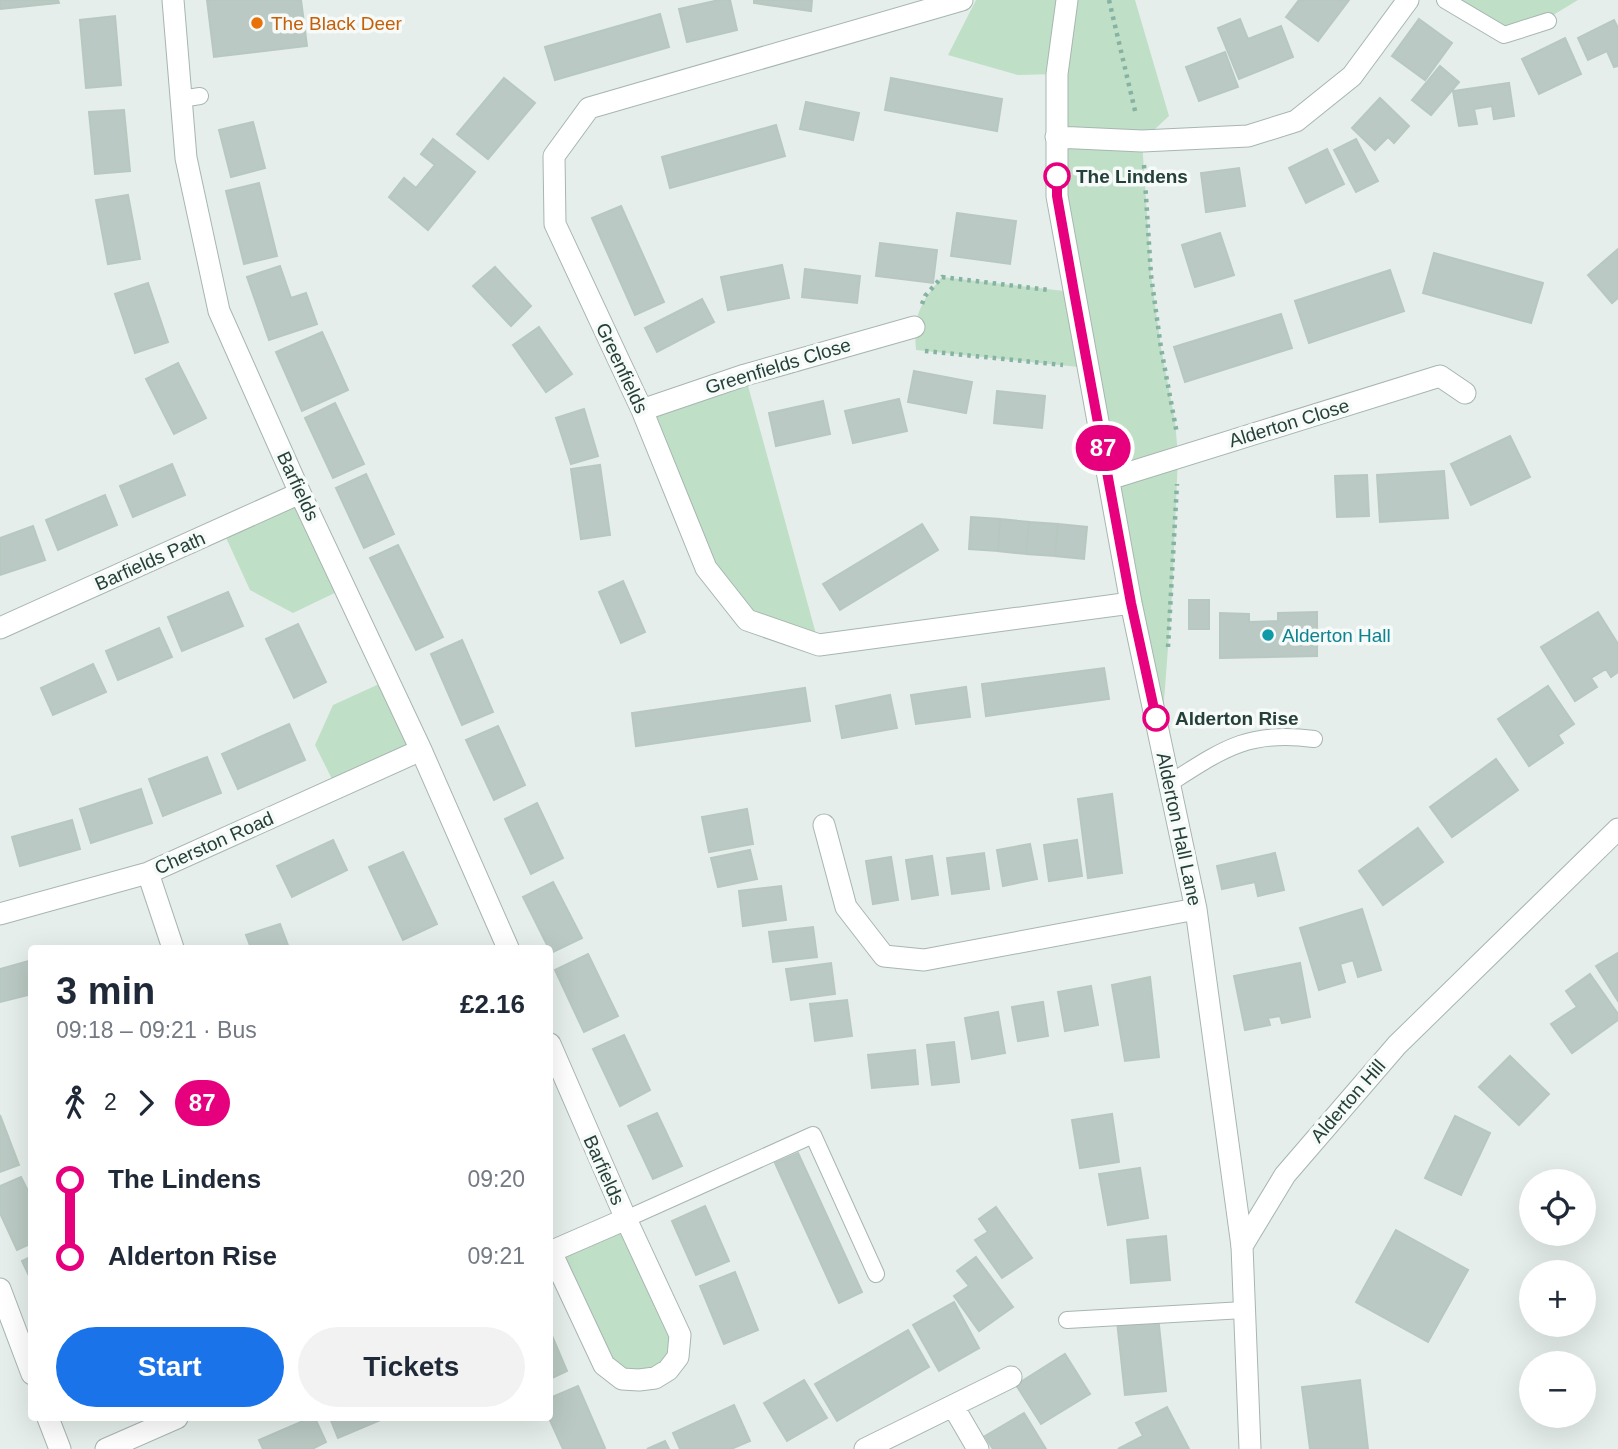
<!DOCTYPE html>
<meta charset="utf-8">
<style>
:root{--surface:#fff;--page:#f2f2f3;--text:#1f2937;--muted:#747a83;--accent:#1a73e8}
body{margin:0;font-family:Helvetica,sans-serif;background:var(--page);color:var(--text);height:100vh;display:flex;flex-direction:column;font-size:26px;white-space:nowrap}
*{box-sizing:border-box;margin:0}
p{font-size:23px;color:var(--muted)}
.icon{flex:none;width:38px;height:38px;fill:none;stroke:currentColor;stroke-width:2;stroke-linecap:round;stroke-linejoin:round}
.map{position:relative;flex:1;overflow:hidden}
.details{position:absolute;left:28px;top:945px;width:525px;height:476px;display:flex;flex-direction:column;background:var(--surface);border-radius:7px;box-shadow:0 7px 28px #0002}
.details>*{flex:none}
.badge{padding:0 14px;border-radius:23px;font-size:24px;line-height:46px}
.tools{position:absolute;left:1519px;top:1169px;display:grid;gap:14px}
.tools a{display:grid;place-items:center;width:77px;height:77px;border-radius:50%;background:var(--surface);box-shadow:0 7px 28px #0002;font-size:35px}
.map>.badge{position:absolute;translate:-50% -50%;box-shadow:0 0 0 4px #fff}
.legs{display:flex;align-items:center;gap:10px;height:77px;padding:0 28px;font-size:23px}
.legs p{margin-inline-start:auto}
.head{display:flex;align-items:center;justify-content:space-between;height:119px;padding:0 28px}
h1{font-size:38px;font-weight:700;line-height:52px}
.primary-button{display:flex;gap:14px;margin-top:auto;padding:14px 28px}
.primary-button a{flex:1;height:80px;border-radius:42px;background:var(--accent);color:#fff;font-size:28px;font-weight:700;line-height:80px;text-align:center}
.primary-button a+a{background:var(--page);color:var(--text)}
ul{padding:0 28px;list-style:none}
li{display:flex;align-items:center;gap:24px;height:77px;font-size:26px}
li i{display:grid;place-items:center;width:10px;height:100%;margin:0 9px;background:currentColor}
li i::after{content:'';width:18px;height:18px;margin:-9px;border:5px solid;border-radius:50%;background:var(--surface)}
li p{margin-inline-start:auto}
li:first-child i{background:linear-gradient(#0000 50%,currentColor 0)}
li:last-child i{background:linear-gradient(currentColor 50%,#0000 0)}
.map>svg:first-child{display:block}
</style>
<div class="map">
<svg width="1618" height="1449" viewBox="0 0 1618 1449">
<rect width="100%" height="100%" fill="#e5eeea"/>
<path fill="#bfdfc7" d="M976,0H1135L1169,116L1142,141L1151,275L1161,348L1175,421L1178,456L1172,595L1161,740L1088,368L916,350C913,316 920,303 942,277L1073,292L1056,74L1018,75L948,55Z
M1442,0H1578L1515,38Z
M745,375L819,645L747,620L706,568L642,410Z
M300,493L345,588L293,613L250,590L222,529Z
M388,680L421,750L336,787L315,745L333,705Z
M626,1219L680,1335L668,1370L622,1379L551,1252Z"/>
<path fill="#bac9c3" stroke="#b7c8c1" stroke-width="2" d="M0,0H58L59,3L0,9Z
M207,0H301L307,46L214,57Z
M719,0H730L737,30L687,42L679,9Z
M754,0H812L811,11L754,3Z
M1299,0H1349L1318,41L1286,17Z
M660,14L669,47L555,80L545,47Z
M115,16L121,85L86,88L80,20Z
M1240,19L1248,39L1281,26L1293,57L1239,79L1218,28Z
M1419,19L1452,43L1425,80L1392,56Z
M1614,20L1618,28V66L1614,67L1607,51L1588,60L1578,38Z
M1565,38L1581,74L1539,94L1522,59Z
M1225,52L1238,87L1199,101L1186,67Z
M1440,66L1459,82L1431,115L1412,100Z
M504,78L535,103L488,159L457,134Z
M891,78L1002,99L997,131L885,110Z
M1509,83L1514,116L1494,119L1492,106L1474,109L1477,124L1459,126L1453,91Z
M1380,98L1409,126L1394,143L1388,137L1375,150L1352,128Z
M806,102L859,113L853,140L800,129Z
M124,110L130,171L95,174L89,112Z
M253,122L265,168L231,177L219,130Z
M776,125L785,156L670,188L662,157Z
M433,139L475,172L428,230L389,197L404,178L416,188L435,165L421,154Z
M1356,139L1378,181L1356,192L1334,150Z
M1327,149L1344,184L1306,203L1289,168Z
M1239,168L1245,206L1206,212L1201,173Z
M259,183L277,256L244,264L226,191Z
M128,195L140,259L108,264L96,200Z
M621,206L664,302L635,315L592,218Z
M957,213L1016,221L1010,264L951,256Z
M1220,233L1234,275L1195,287L1182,245Z
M880,243L937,250L933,283L876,276Z
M1618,249V298L1612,303L1588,275Z
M1434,253L1543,283L1531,323L1423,293Z
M782,265L789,298L728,310L721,277Z
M280,266L291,298L306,293L317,324L269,340L247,277Z
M495,267L531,306L511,326L473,286Z
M805,269L860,276L857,303L802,297Z
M1390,270L1404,311L1309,343L1295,301Z
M148,283L168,342L135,353L115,294Z
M702,299L714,322L657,352L645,328Z
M1281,314L1292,348L1185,382L1174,347Z
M539,327L572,374L546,392L513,345Z
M322,332L348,390L302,411L276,352Z
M178,363L206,418L174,434L146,379Z
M914,371L972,382L966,413L908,402Z
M997,391L1045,396L1042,428L994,423Z
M899,399L907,431L853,443L845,411Z
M823,401L830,434L776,446L769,413Z
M335,403L364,464L333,478L305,418Z
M584,409L598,456L571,464L556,418Z
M1510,436L1530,477L1471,505L1451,464Z
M172,464L185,495L133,517L120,486Z
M600,465L610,535L581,539L571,469Z
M1444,471L1448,518L1380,522L1377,475Z
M366,474L394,534L364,548L336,488Z
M1367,475L1369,516L1337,517L1335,476Z
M105,495L117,525L58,550L46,520Z
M971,517L1000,519L998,551L969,549Z
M1000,519L1029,522L1026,554L998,551Z
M1029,522L1058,524L1055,556L1026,554Z
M922,524L938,550L840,610L823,584Z
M1058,524L1087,527L1084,559L1055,556Z
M33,526L45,560L0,575V538Z
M398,545L443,637L416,650L370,558Z
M623,581L645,632L621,643L599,592Z
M228,592L243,626L182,651L168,617Z
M1189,600H1209V629H1189Z
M1317,612V656L1220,658V613L1249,614V622L1278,621V613Z
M1598,612L1618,644V672L1611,677L1606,669L1591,678L1597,687L1575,701L1541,647Z
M298,624L326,682L294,698L266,639Z
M159,628L172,657L118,680L106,651Z
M462,640L493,712L462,725L431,654Z
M93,664L106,692L53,715L41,688Z
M1104,668L1109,699L986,716L982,684Z
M1548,686L1574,724L1558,735L1563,743L1529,766L1498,719Z
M966,687L970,717L916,724L911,695Z
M805,688L810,721L636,746L632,713Z
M890,695L897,728L842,738L836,706Z
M289,724L305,760L238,789L222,754Z
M498,726L525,785L494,800L466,740Z
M207,757L221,793L163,816L149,779Z
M1496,759L1518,790L1452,837L1430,807Z
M141,789L152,823L91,843L80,809Z
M1112,794L1122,873L1088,878L1078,799Z
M537,803L563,858L531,874L505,819Z
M747,809L753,844L709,852L702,817Z
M72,820L80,849L20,866L12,837Z
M1418,828L1443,862L1383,905L1359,871Z
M333,840L347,870L292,897L277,866Z
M1077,840L1082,876L1049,881L1044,845Z
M1030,844L1037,879L1003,886L997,850Z
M750,850L757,879L718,887L711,858Z
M403,852L437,924L403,940L369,867Z
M984,853L989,889L952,894L947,858Z
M1275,853L1284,890L1258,896L1255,882L1222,889L1217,866Z
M932,856L938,895L912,899L906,860Z
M891,857L898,900L873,904L866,861Z
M553,882L582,938L551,953L523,897Z
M781,886L786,920L743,926L739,891Z
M1362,909L1381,970L1358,977L1353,960L1340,964L1345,982L1319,990L1300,928Z
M280,924L289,948H251L246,935Z
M813,927L817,957L773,962L769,932Z
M1618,953V1001L1596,966Z
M588,954L618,1016L584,1032L555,970Z
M32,960V994L0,1002V969Z
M831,963L835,994L791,1000L786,969Z
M1300,963L1310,1017L1282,1023L1280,1016L1268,1018L1270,1025L1245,1030L1234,976Z
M1590,974L1618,1014V1020L1572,1053L1551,1024L1577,1007L1566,991Z
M1150,977L1159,1057L1125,1061L1112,985Z
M1091,986L1098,1025L1065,1031L1058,992Z
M847,1000L852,1036L815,1041L810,1004Z
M1043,1002L1048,1036L1018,1041L1012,1007Z
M998,1012L1005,1053L972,1059L965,1018Z
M624,1035L650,1090L620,1106L593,1049Z
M954,1042L959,1082L932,1085L927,1045Z
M915,1050L918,1084L872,1088L868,1055Z
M1510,1056L1549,1094L1519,1125L1479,1087Z
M657,1113L682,1166L653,1179L628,1126Z
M1112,1114L1119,1162L1080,1168L1072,1120Z
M0,1115L19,1165L0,1172Z
M1455,1116L1490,1133L1461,1195L1425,1178Z
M798,1153L862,1292L839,1303L775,1163Z
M1140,1168L1148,1218L1108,1225L1099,1174Z
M21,1177L32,1199V1243L17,1250L0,1213V1186Z
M705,1206L729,1261L696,1275L672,1221Z
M996,1207L1032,1258L1002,1278L975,1240L988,1232L979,1219Z
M1396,1230L1468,1270L1428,1342L1356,1302Z
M1166,1236L1170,1280L1131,1283L1127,1240Z
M32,1256V1282L22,1261Z
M976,1257L1013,1307L979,1331L954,1296L969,1286L957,1271Z
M735,1272L758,1330L724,1344L700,1286Z
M954,1302L979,1348L939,1371L913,1325Z
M1158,1316L1166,1391L1125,1395L1117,1321Z
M908,1330L929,1367L837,1421L815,1384Z
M550,1331L567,1371L550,1379Z
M1065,1354L1090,1394L1041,1424L1016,1385Z
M804,1380L827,1418L787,1441L764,1403Z
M1360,1380L1368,1449H1310L1302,1387Z
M578,1386L605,1448L603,1449H563L549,1418L550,1398Z
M734,1405L750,1441L731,1449H680L673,1433Z
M1167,1407L1189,1449H1118L1143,1436L1136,1423Z
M1024,1413L1046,1449H993L985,1436Z
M310,1418H315L326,1442L312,1449H263L259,1440Z
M330,1418H385L338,1438Z
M665,1441L669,1449H647Z"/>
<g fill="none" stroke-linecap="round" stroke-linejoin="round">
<defs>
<path id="service" d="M1445,0L1504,35L1548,21
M181,99L200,96
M1170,783C1223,749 1249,730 1314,739
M626,1219L813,1135L876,1274
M1067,1320L1244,1310"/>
<path id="minor" d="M173,0L186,158L219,311L300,493L421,750L508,948
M962,0L589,108L554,156L555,224L642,410L706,568L747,620L819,645L1131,603
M1067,0L1057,74V196L1131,603L1196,909L1242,1246
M1056,137L1142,141L1248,136L1296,121L1352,76L1408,0
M642,410L745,375L914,327
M1109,479L1440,376L1465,393
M0,628L300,493
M824,825L846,907L884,956L924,960L1196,909
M148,873L173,948
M0,914L148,873L421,750
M550,1044L626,1219L550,1252
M551,1252L604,1365L622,1379L639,1380L655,1378L668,1370L678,1357L680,1335L626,1219
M0,1289L32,1374
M953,1406L978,1449
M48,1418L60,1449
M106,1449L177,1418
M865,1449L1011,1377"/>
<path id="tertiary" d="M1250,1449L1242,1246L1285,1175L1397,1045L1618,829"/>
</defs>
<use href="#service" stroke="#a7b6b1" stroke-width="18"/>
<use href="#minor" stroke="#a7b6b1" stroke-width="23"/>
<use href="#tertiary" stroke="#a7b6b1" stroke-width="23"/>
<path stroke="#86b2a4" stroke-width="4.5" stroke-dasharray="3.5 5" stroke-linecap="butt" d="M1109,0L1136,115
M1144,165L1151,275L1161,348L1177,434
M922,304L925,296L942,277L1049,290
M925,351L1063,365
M1168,647L1177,484"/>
<use href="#service" stroke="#fff" stroke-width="16"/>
<use href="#minor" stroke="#fff" stroke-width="21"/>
<use href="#tertiary" stroke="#fff" stroke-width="21"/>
</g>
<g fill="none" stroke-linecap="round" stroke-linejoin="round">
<defs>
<path id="line-1" d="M1057,176V196L1074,292L1131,603L1156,718"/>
</defs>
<use href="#line-1" stroke="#fff" stroke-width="16"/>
<use href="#line-1" stroke="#e6007e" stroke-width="10"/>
</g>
<circle fill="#e8710a" stroke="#f6faf8" stroke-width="2.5" cx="257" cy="23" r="7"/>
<g fill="#fff" stroke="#e6007e" stroke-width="3.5">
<circle cx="1057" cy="176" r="12"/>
<circle cx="1156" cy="718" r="12"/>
</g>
<circle fill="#0f9aa8" stroke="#f6faf8" stroke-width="2.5" cx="1268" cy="635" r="7"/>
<g text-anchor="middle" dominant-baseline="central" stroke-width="7" stroke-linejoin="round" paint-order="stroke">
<g font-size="19" fill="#c56008" stroke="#f6faf8" text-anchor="start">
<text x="271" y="23">The Black Deer</text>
</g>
<g font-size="19" font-weight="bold" fill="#244039" stroke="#f6faf8" text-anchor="start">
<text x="1076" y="176">The Lindens</text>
<text x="1175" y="718">Alderton Rise</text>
</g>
<g font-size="19" fill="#244039" stroke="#f6faf8">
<text transform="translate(778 366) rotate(-17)">Greenfields Close</text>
<text transform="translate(622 368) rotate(65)">Greenfields</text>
<text transform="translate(1289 423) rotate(-17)">Alderton Close</text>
<text transform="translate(298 486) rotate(65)">Barfields</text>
<text transform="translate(150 561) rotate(-24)">Barfields Path</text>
<text transform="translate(1179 829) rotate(78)">Alderton Hall Lane</text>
<text transform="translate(214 843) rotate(-24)">Cherston Road</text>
<text transform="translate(1348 1101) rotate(-49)">Alderton Hill</text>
<text transform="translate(604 1170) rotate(66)">Barfields</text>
</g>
<g font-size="19" fill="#0d838f" stroke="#f6faf8" text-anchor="start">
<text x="1282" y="635">Alderton Hall</text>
</g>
</g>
</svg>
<div class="tools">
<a><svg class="icon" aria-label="locate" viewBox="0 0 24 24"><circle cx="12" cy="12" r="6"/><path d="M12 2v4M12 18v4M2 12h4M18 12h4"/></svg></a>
<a>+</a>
<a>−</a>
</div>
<b class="badge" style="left:1103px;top:448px;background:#e6007e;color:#fff">87</b>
<section class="details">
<div class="head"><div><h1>3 min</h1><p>09:18 – 09:21 · Bus</p></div><b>£2.16</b></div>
<div class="legs"><svg class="icon" aria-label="walk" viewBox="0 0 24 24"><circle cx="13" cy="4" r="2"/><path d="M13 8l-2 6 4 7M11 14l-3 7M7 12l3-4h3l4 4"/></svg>2<svg class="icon" aria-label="forward" viewBox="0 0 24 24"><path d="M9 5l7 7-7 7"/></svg><b class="badge" style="background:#e6007e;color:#fff">87</b></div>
<ul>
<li><i style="color:#e6007e"></i><b>The Lindens</b><p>09:20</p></li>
<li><i style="color:#e6007e"></i><b>Alderton Rise</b><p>09:21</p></li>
</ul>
<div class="primary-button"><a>Start</a><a>Tickets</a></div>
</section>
</div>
